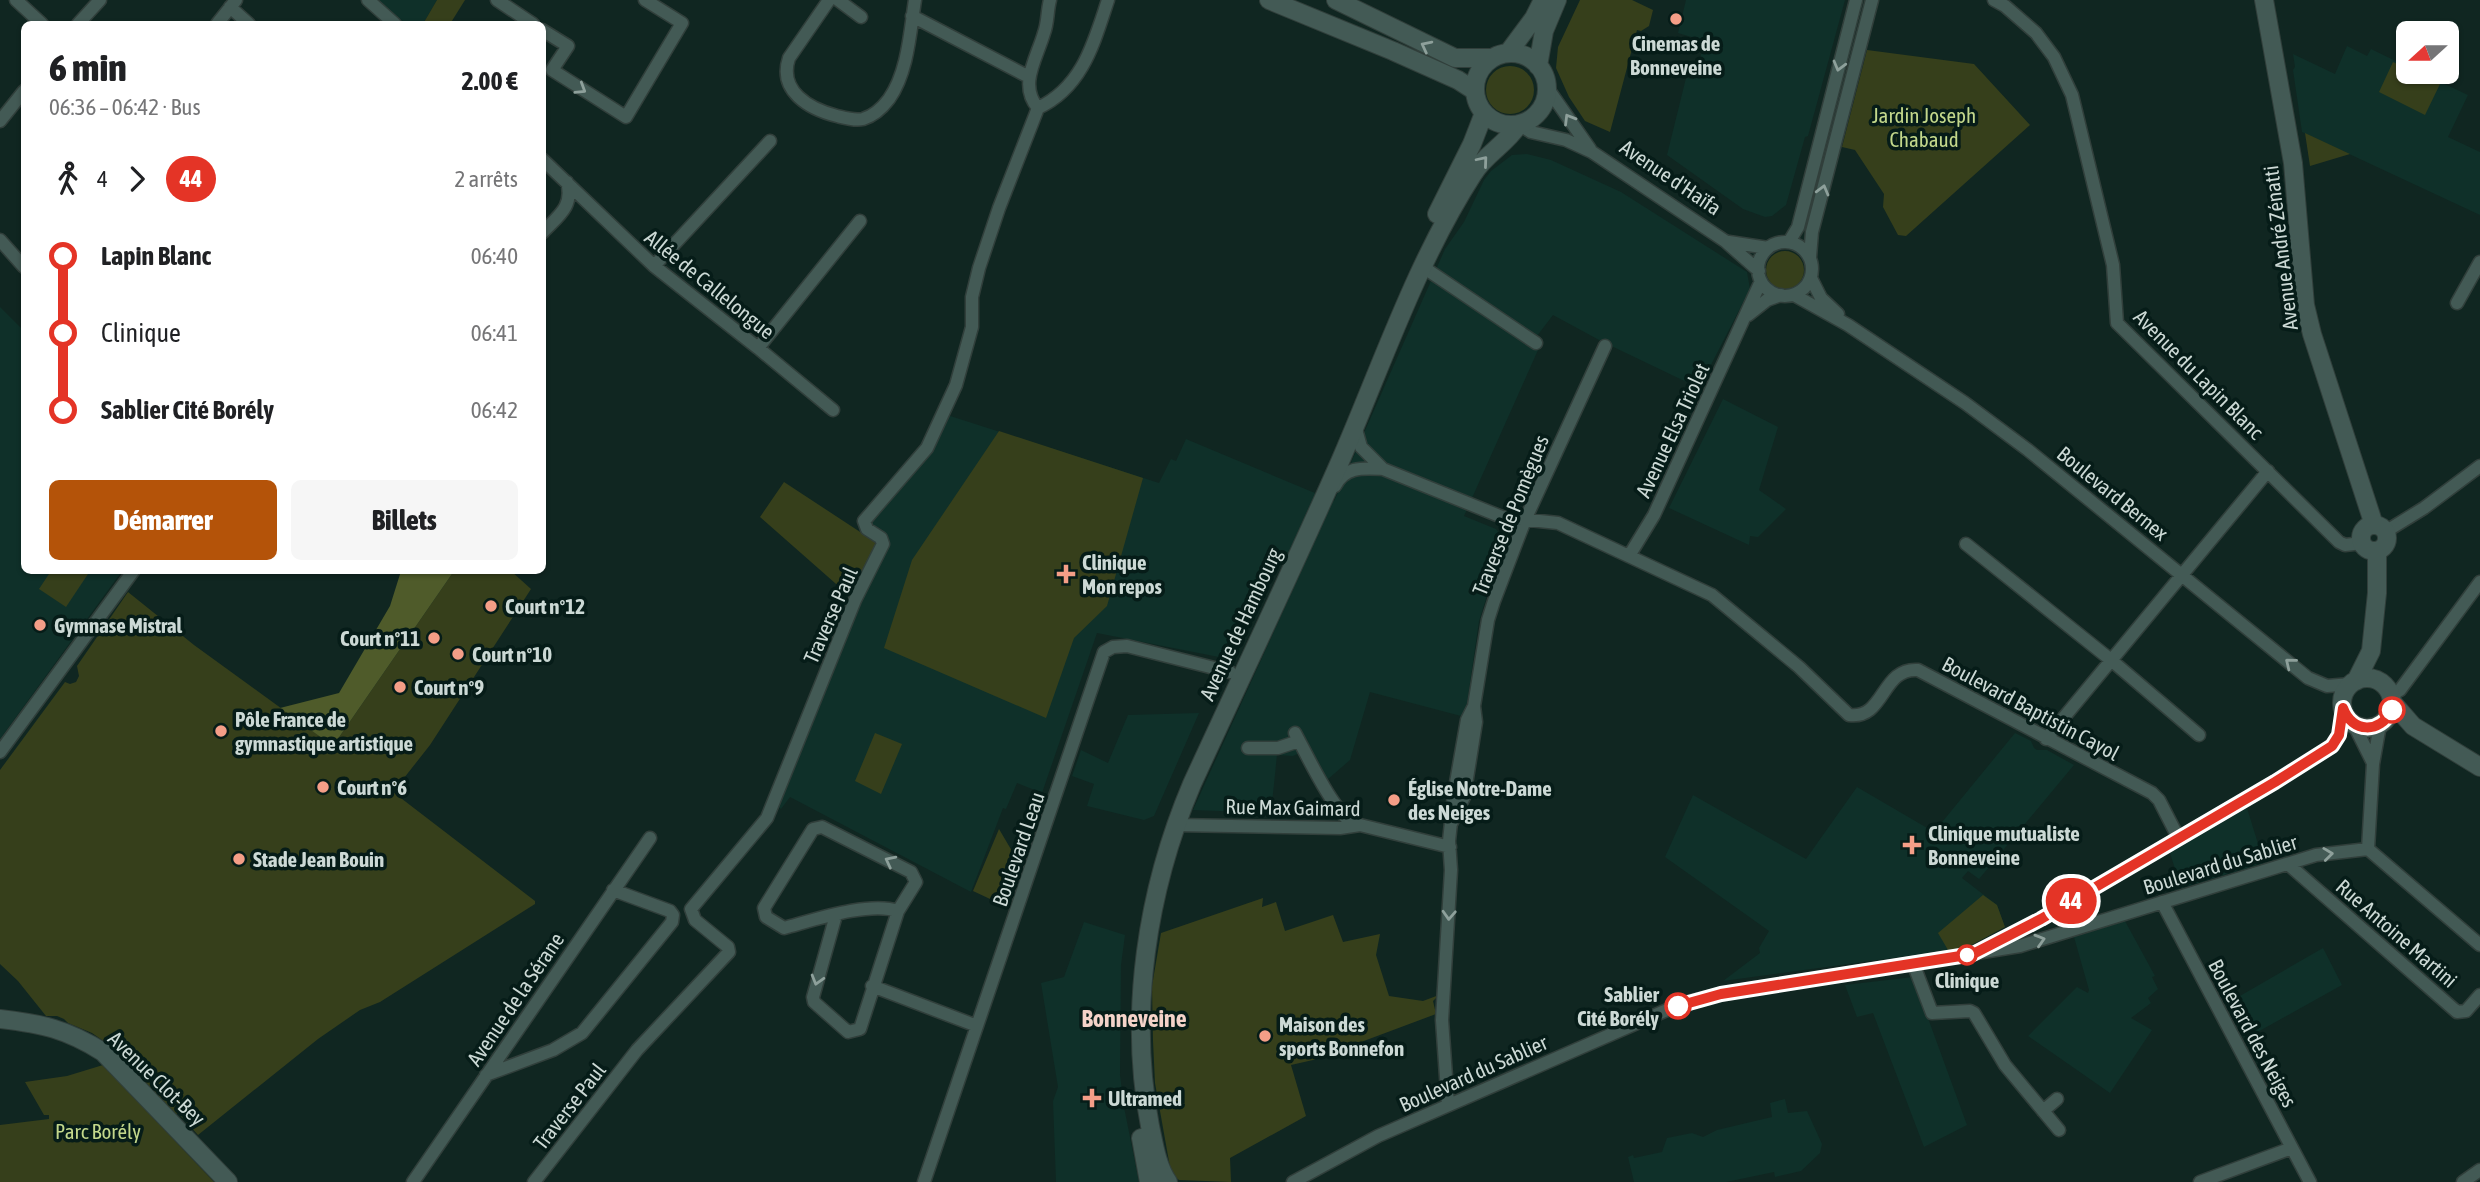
<!DOCTYPE html>
<html lang="fr">
<meta charset="utf-8">
<style>
:root{--surface:#fff;--page:#f6f6f6;--text:#202124;--muted:#757577;--accent:#b45309}
body{margin:0;font-family:"Asap Condensed",sans-serif;background:var(--page);color:var(--text);height:100vh;display:flex;flex-direction:column;font-size:26px;white-space:nowrap}
*{box-sizing:border-box;margin:0}
p{font-size:23px;color:var(--muted)}
.icon{flex:none;width:38px;height:38px;fill:none;stroke:currentColor;stroke-width:2;stroke-linecap:round;stroke-linejoin:round}
.map{position:relative;flex:1;overflow:hidden}
.drawer{position:absolute;left:21px;top:21px;width:525px;height:553px;display:flex;flex-direction:column;background:var(--surface);border-radius:10px;box-shadow:0 2px 5px #0004}
.drawer>*{flex:none}
.badge{padding:0 14px;border-radius:23px;font-size:24px;line-height:46px}
.needle{width:46px;rotate:249deg}
.controls{position:absolute;left:2396px;top:21px;display:grid;gap:14px}
.controls a{display:grid;place-items:center;width:63px;height:63px;border-radius:10px;background:var(--surface);box-shadow:0 2px 5px #0004;font-size:35px}
.map>.badge{position:absolute;translate:-50% -50%;box-shadow:0 0 0 4px #fff}
.legs{display:flex;align-items:center;gap:10px;height:77px;padding:0 28px;font-size:23px}
.legs p{margin-inline-start:auto}
.head{display:flex;align-items:center;justify-content:space-between;height:119px;padding:0 28px}
h1{font-size:38px;font-weight:800;line-height:52px}
.cta{display:flex;gap:14px;margin-top:auto;padding:14px 28px}
.cta a{flex:1;height:80px;border-radius:10px;background:var(--accent);color:#fff;font-size:28px;font-weight:800;line-height:80px;text-align:center}
.cta a+a{background:var(--page);color:var(--text)}
ul{padding:0 28px;list-style:none}
li{display:flex;align-items:center;gap:24px;height:77px;font-size:26px}
li i{display:grid;place-items:center;width:10px;height:100%;margin:0 9px;background:currentColor}
li i::after{content:'';width:18px;height:18px;margin:-9px;border:5px solid;border-radius:50%;background:var(--surface)}
li p{margin-inline-start:auto}
li:first-child i{background:linear-gradient(#0000 50%,currentColor 0)}
li:last-child i{background:linear-gradient(currentColor 50%,#0000 0)}
.map>svg:first-child{display:block}
</style>
<div class="map">
<svg width="2480" height="1182" viewBox="0 0 2480 1182">
<rect width="100%" height="100%" fill="#102621"/>
<path fill="#0f3029" d="M377,0H437L423,24H406Z
M1686,0H1845L1808,136L1805,137L1786,205L1772,216L1765,217L1743,209L1667,155L1686,78L1694,79L1705,41L1678,33Z
M2347,46L2367,56L2371,49L2408,67V72H2419L2468,95L2448,137L2480,152V215L2302,132L2293,70L2295,67L2293,54L2335,74Z
M1527,154L1551,160L1621,192L1747,272L1750,289L1699,388L1601,341L1553,315L1537,336L1538,350L1464,516L1496,529L1502,537L1505,553L1490,586L1479,621L1465,717L1370,692L1350,760L1327,780L1308,749L1293,756L1277,755L1271,813L1193,810L1304,565L1268,562L1224,658L1097,633L1042,793L1017,783L1006,809L1003,808L971,892L790,797L781,809L774,803L886,545L867,525L944,414L1159,483L1171,459L1176,461L1186,439L1334,501L1445,249L1464,222L1484,180L1491,171L1512,155Z
M0,307L24,331V570L122,571L0,739Z
M1723,399L1778,427L1759,490L1786,509L1758,537L1750,536L1749,545L1669,508Z
M1199,713L1154,816L1144,820L1087,806L1094,784L1072,776L1081,750L1108,763L1128,715Z
M2015,733L2031,741L2034,748L2037,750H2047L2074,765L1979,879L1968,871L1962,878L1997,905L2005,927L1966,948L1723,981L1760,953L1759,948L1769,931L1665,857L1693,795L1806,859L1857,787L1934,832Z
M2247,808L2264,863L2181,888L2170,853Z
M2125,921L2155,976L2152,977L2158,989L2148,998L2151,1003L2131,1018L2152,1030L2110,1093L2028,1036L2077,987L2088,993L2089,990L2074,937Z
M1084,922L1125,935L1121,965L1120,1075L1124,1107L1139,1182H1056L1053,1101L1058,1087L1041,983L1064,977Z
M2323,948L2342,985L2245,1039L2226,1004Z
M1913,977L1967,1125L1924,1147L1873,1013L1857,1017L1845,985Z
M1785,1099L1788,1113L1807,1111L1822,1144L1820,1153L1801,1171L1775,1177L1774,1172L1726,1182H1634L1628,1157L1633,1155L1634,1158L1662,1152L1667,1138L1692,1133L1703,1137L1717,1130L1772,1117L1770,1103Z"/>
<path fill="#363f1b" d="M437,0H465L450,24H423Z
M1580,0H1632L1653,10L1649,26L1641,31L1637,30L1610,132L1585,121L1569,97L1556,68L1558,47Z
M1867,50L1974,64L2030,125L1906,236L1898,235L1883,207L1884,194L1855,150L1842,147Z
M2393,62L2408,69V72H2413L2440,84L2425,115L2379,92Z
M1486 90a24 24 0 1 1 48 0a24 24 0 1 1-48 0Z
M2305,133L2350,154L2310,166Z
M1766 270a19 19 0 1 1 38 0a19 19 0 1 1-38 0Z
M999,431L1143,478L1107,606L1074,638L1046,718L884,648L912,560Z
M784,482L880,545L852,598L760,517Z
M51,571H90L66,607L39,589Z
M454,571H511L531,589L430,745L393,792L535,901V904L380,1002L360,1010L318,1039L198,1135L178,1113L175,1115L115,1049L92,1033L68,1023L64,1019L57,1016H46L18,981L0,964V770L65,682L70,684L76,682L79,676L77,666L128,592L194,645L333,746Z
M875,733L902,744L881,794L855,781Z
M999,829L1022,868L1005,906L973,891Z
M1983,895L1997,905L2005,927L1966,948L1948,950L1938,933Z
M1263,898L1262,907L1276,902L1285,931L1333,915L1343,942L1380,934L1376,955L1389,996L1423,1001L1439,995L1433,1001L1436,1014L1313,1060L1291,1065L1306,1116L1230,1158L1231,1182L1179,1180L1174,1176L1170,1167L1155,1083L1153,1041L1152,986L1161,933Z
M103,1065L214,1182H0V1125L49,1119V1115H44L25,1082L67,1076Z"/>
<path fill="#4f5b2a" d="M401,571H454L333,746L280,708L339,693L390,606Z"/>
<g fill="none" stroke-linecap="round" stroke-linejoin="round">
<defs>
<path id="street" d="M16,0L42,24
M368,0L395,24
M497,0L533,24
M829,0L789,58C778,91 809,109 837,116C845,118 855,121 863,119C873,116 883,107 889,99C908,72 910,32 915,0
M838,0L861,17
M1994,0L2005,6L2036,33L2054,57L2072,95L2113,265L2117,323L2339,542L2345,545L2362,543
M230,7L249,24
M912,16L1029,77
M78,24L100,0
M217,24L236,0
M542,30L568,46L552,70L626,117L682,23L645,0
M1546,86L1590,149
M1038,108C1083,87 1094,42 1108,0
M1038,108C1018,85 1037,58 1044,33C1048,23 1047,11 1050,0
M0,121L24,91
M1519,124L1531,132L1566,140L1592,152L1725,241L1759,271
M542,159L654,266L758,348L833,410
M542,233C558,216 574,207 567,182
M0,240L24,267
M1729,242L1768,248
M1789,242L1798,227L1856,0
M1758 269a27 27 0 1 1 54 0a27 27 0 1 1-54 0Z
M1810,257L1812,232L1872,0
M654,266L770,141
M1423,267L1536,343
M1811,278L1821,298L1838,314
M1794,295L1848,325L1965,403L2028,450L2308,678L2327,686L2351,684
M2457,303L2480,262
M1748,315L1767,300L1781,295
M758,348L860,221
M1355,426L1361,447L1383,469L1502,517L1558,523L1712,595L1799,667L1849,715C1885,720 1881,667 1918,670L2152,793L2159,800L2178,837
M1335,486C1345,466 1363,468 1383,469
M2385,532L2424,508L2480,466
M1966,544L2111,660L2199,735
M1629,556L1654,515L1761,281
M2391,695L2400,690L2480,582
M2354,725L2373,763
M1295,733C1309,759 1332,809 1354,825
M2046,739L2268,471
M1248,748H1278L1299,741
M0,752L134,570
M1451,824L1464,797L1476,722L1474,706L1488,620L1494,601L1525,520L1605,346
M1176,825L1340,828L1360,825L1450,847
M2368,849L2480,945
M2368,849L2373,764L2380,725
M2288,864L2457,1012L2466,1011L2480,995
M2162,902L2310,1182
M836,915L813,997L814,1002L848,1032L860,1029L898,911C869,901 814,920 784,928L766,917L764,908L813,829L822,827L911,872L916,882L898,911
M1983,949L2041,919L2275,782L2332,746L2339,735L2343,708
M1913,963L1932,1013L1970,1011L1974,1013L2005,1065L2059,1130
M872,986L977,1026
M486,1075L553,1050L582,1033L672,922L673,915L670,911L613,890
M1448,1105L1442,1020L1451,870L1449,841L1454,794L1467,720L1474,706
M2043,1111L2057,1099
M413,1182L650,838
M534,1182L637,1050L729,952L728,947L695,920L691,909L767,818L855,600L883,544L881,538L867,529L864,521L927,448L956,385L972,327V297L979,268L999,208L1038,108
M924,1182L1104,652L1113,647L1127,646L1230,672
M1293,1182L1378,1136L1683,1003L1721,994L2020,946L2316,855L2368,849
M2200,1182L2292,1148
M2463,1182L2480,1170"/>
<path id="secondary" d="M1269,0L1393,51L1458,80L1475,91
M1336,0L1455,58H1491
M2264,0L2293,163L2305,305L2312,334L2374,525
M1508,53L1534,18L1543,0
M1475 89a36 36 0 1 1 72 0a36 36 0 1 1-72 0Z
M1538,66L1544,31L1557,0
M1437,214L1472,144L1484,113
M2361 538a13 13 0 1 1 26 0a13 13 0 1 1-26 0Z
M2342 703a25 25 0 1 1 50 0a25 25 0 1 1-50 0Z
M2356,681L2371,651L2377,593V551
M2392,702L2413,726L2480,767
M0,1019C43,1024 66,1029 103,1052L228,1182
M1141,1138L1149,1182
M1168,1182C1157,1166 1154,1145 1150,1126C1128,1013 1147,890 1192,784C1242,675 1294,567 1342,457C1383,362 1417,261 1473,174C1485,154 1507,144 1519,124"/>
</defs>
<use href="#street" stroke="#313f3b" stroke-width="15"/>
<use href="#secondary" stroke="#313f3b" stroke-width="20"/>
<use href="#street" stroke="#435a55" stroke-width="12"/>
<use href="#secondary" stroke="#435a55" stroke-width="18"/>
</g>
<defs><path id="oneway-chevron" d="M-2-3.5L2.5 0L-2 3.5" fill="none" stroke-width="1.6" stroke-linecap="round" stroke-linejoin="round" transform="scale(1.75)"/></defs>
<g stroke="#8ea09b">
<use href="#oneway-chevron" transform="translate(1426 46) rotate(-153)"/>
<use href="#oneway-chevron" transform="translate(1839 66) rotate(105)"/>
<use href="#oneway-chevron" transform="translate(581 89) rotate(32)"/>
<use href="#oneway-chevron" transform="translate(1569 119) rotate(-121)"/>
<use href="#oneway-chevron" transform="translate(1483 161) rotate(-50)"/>
<use href="#oneway-chevron" transform="translate(1823 190) rotate(-75)"/>
<use href="#oneway-chevron" transform="translate(2290 663) rotate(-141)"/>
<use href="#oneway-chevron" transform="translate(2328 854) rotate(-7)"/>
<use href="#oneway-chevron" transform="translate(890 861) rotate(-153)"/>
<use href="#oneway-chevron" transform="translate(1449 915) rotate(93)"/>
<use href="#oneway-chevron" transform="translate(2040 940) rotate(-17)"/>
<use href="#oneway-chevron" transform="translate(817 980) rotate(106)"/>
</g>
<g fill="none" stroke-linecap="round" stroke-linejoin="round">
<defs>
<path id="line-1" d="M1678,1006L1721,994L1973,954L2041,919L2275,782L2332,746L2339,735L2343,708C2352,733 2380,734 2392,710"/>
</defs>
<use href="#line-1" stroke="#fff" stroke-width="16"/>
<use href="#line-1" stroke="#e43426" stroke-width="10"/>
</g>
<g fill="#f49e87" stroke="#061c18" stroke-width="2.5">
<circle cx="1676" cy="19" r="7"/>
<path d="M1062.5 563.5h7v7h7v7h-7v7h-7v-7h-7v-7h7z"/>
<circle cx="491" cy="606" r="7"/>
<circle cx="40" cy="625" r="7"/>
<circle cx="434" cy="638" r="7"/>
<circle cx="458" cy="654" r="7"/>
<circle cx="400" cy="687" r="7"/>
<circle cx="221" cy="731" r="7"/>
<circle cx="323" cy="787" r="7"/>
<circle cx="1394" cy="800" r="7"/>
<path d="M1908.5 834.5h7v7h7v7h-7v7h-7v-7h-7v-7h7z"/>
<circle cx="239" cy="859" r="7"/>
<circle cx="1265" cy="1036" r="7"/>
<path d="M1088.5 1087.5h7v7h7v7h-7v7h-7v-7h-7v-7h7z"/>
</g>
<g fill="#fff" stroke="#e43426" stroke-width="3.5">
<circle cx="2392" cy="710" r="12"/>
<circle cx="1967" cy="955" r="9"/>
<circle cx="1678" cy="1006" r="12"/>
</g>
<g text-anchor="middle" dominant-baseline="central" stroke-width="7" stroke-linejoin="round" paint-order="stroke">
<g font-size="21" font-weight="bold" fill="#ccd9d5" stroke="#061c18" text-anchor="start">
<text x="1676" y="43" text-anchor="middle">Cinemas de<tspan x="1676" dy="24">Bonneveine</tspan></text>
<text x="1082" y="562">Clinique<tspan x="1082" dy="24">Mon repos</tspan></text>
<text x="505" y="606">Court n°12</text>
<text x="54" y="625">Gymnase Mistral</text>
<text x="420" y="638" text-anchor="end">Court n°11</text>
<text x="472" y="654">Court n°10</text>
<text x="414" y="687">Court n°9</text>
<text x="235" y="719">Pôle France de<tspan x="235" dy="24">gymnastique artistique</tspan></text>
<text x="337" y="787">Court n°6</text>
<text x="1408" y="788">Église Notre-Dame<tspan x="1408" dy="24">des Neiges</tspan></text>
<text x="1928" y="833">Clinique mutualiste<tspan x="1928" dy="24">Bonneveine</tspan></text>
<text x="253" y="859">Stade Jean Bouin</text>
<text x="1279" y="1024">Maison des<tspan x="1279" dy="24">sports Bonnefon</tspan></text>
<text x="1108" y="1098">Ultramed</text>
</g>
<g font-size="21" fill="#c3d88b" stroke="#061c18">
<text x="1924" y="115">Jardin Joseph<tspan x="1924" dy="24">Chabaud</tspan></text>
<text x="98" y="1131">Parc Borély</text>
</g>
<g font-size="21" fill="#ccd9d5" stroke="#061c18">
<text transform="translate(1671 177) rotate(34)">Avenue d'Haïfa</text>
<text transform="translate(2280 248) rotate(-97)">Avenue André Zénatti</text>
<text transform="translate(710 284) rotate(39)">Allée de Callelongue</text>
<text transform="translate(2199 374) rotate(45)">Avenue du Lapin Blanc</text>
<text transform="translate(1672 430) rotate(-65)">Avenue Elsa Triolet</text>
<text transform="translate(2113 493) rotate(39)">Boulevard Bernex</text>
<text transform="translate(1510 515) rotate(-68)">Traverse de Pomègues</text>
<text transform="translate(830 615) rotate(-66)">Traverse Paul</text>
<text transform="translate(1240 624) rotate(-65)">Avenue de Hambourg</text>
<text transform="translate(2031 708) rotate(28)">Boulevard Baptistin Cayol</text>
<text transform="translate(1293 807) rotate(1)">Rue Max Gaimard</text>
<text transform="translate(1018 849) rotate(-71)">Boulevard Leau</text>
<text transform="translate(2220 864) rotate(-17)">Boulevard du Sablier</text>
<text transform="translate(2397 933) rotate(41)">Rue Antoine Martini</text>
<text transform="translate(515 999) rotate(-56)">Avenue de la Sérane</text>
<text transform="translate(2253 1033) rotate(62)">Boulevard des Neiges</text>
<text transform="translate(1473 1073) rotate(-24)">Boulevard du Sablier</text>
<text transform="translate(157 1078) rotate(44)">Avenue Clot-Bey</text>
<text transform="translate(569 1106) rotate(-52)">Traverse Paul</text>
</g>
<g font-size="21" font-weight="bold" fill="#ccd9d5" stroke="#061c18">
<text x="1967" y="980">Clinique</text>
<text x="1659" y="994" text-anchor="end">Sablier<tspan x="1659" dy="24">Cité Borély</tspan></text>
</g>
<g font-size="24" font-weight="bold" fill="#f4d3c9" stroke="#061c18">
<text x="1134" y="1018">Bonneveine</text>
</g>
</g>
</svg>
<div class="controls">
<a><svg class="needle" viewBox="-14 -14 28 28"><path d="M0-13l5 13h-10z" fill="#e53935"/><path d="M0 13l5-13h-10z" fill="#757577"/></svg></a>
</div>
<b class="badge" style="left:2071px;top:901px;background:#e43426;color:#fff">44</b>
<section class="drawer">
<div class="head"><div><h1>6 min</h1><p>06:36 – 06:42 · Bus</p></div><b>2.00 €</b></div>
<div class="legs"><svg class="icon" aria-label="walk" viewBox="0 0 24 24"><circle cx="13" cy="4" r="2"/><path d="M13 8l-2 6 4 7M11 14l-3 7M7 12l3-4h3l4 4"/></svg>4<svg class="icon" aria-label="forward" viewBox="0 0 24 24"><path d="M9 5l7 7-7 7"/></svg><b class="badge" style="background:#e43426;color:#fff">44</b><p>2 arrêts</p></div>
<ul>
<li><i style="color:#e43426"></i><b>Lapin Blanc</b><p>06:40</p></li>
<li><i style="color:#e43426"></i><span>Clinique</span><p>06:41</p></li>
<li><i style="color:#e43426"></i><b>Sablier Cité Borély</b><p>06:42</p></li>
</ul>
<div class="cta"><a>Démarrer</a><a>Billets</a></div>
</section>
</div>
